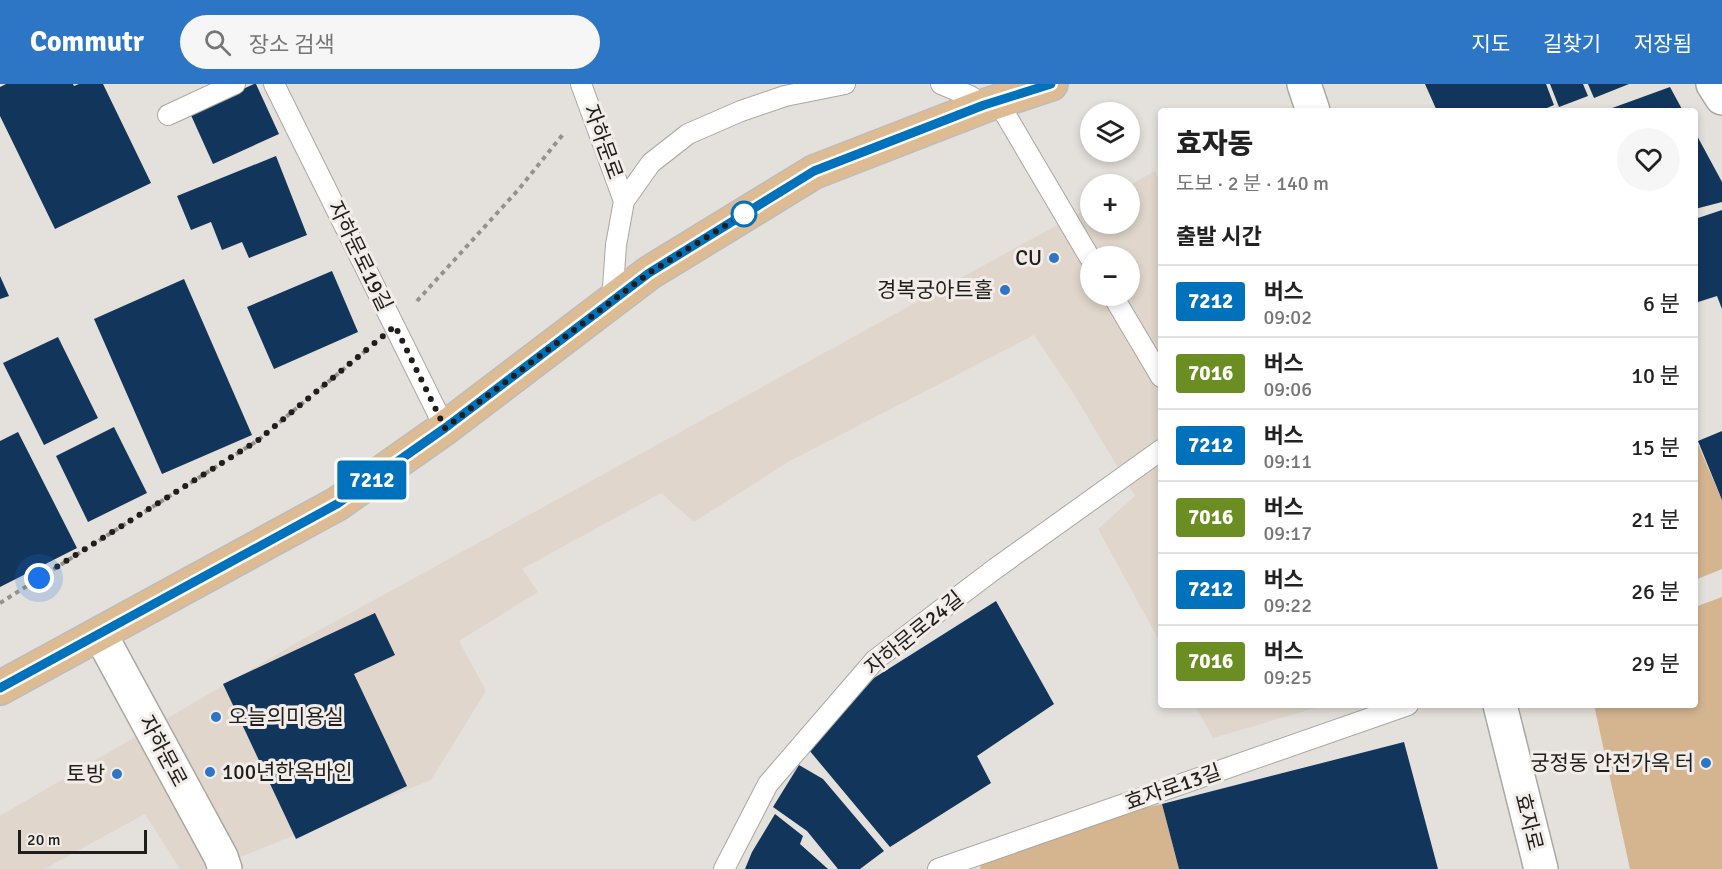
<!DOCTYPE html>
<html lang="ko">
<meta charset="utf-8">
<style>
:root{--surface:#fff;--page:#f6f6f6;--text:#222;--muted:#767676;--line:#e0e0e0;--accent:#2d76c6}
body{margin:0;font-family:Signika,"Noto Sans KR",sans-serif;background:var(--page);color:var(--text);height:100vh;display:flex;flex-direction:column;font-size:22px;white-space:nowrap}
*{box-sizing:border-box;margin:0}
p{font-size:20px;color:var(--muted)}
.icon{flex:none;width:33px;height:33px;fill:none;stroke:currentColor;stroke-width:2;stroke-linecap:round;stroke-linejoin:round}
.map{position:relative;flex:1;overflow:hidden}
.side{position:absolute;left:1158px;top:24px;width:540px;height:600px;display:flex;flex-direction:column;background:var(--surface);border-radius:6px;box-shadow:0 3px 9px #0003}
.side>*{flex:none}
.badge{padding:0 12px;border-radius:4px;font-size:21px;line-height:39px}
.buttons{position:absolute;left:1080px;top:18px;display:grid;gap:12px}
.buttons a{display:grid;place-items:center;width:60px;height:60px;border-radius:50%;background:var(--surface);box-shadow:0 3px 9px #0003;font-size:30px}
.scale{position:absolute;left:18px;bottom:15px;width:129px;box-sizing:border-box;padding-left:6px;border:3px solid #1f1e1c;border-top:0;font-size:16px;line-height:21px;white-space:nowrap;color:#1f1e1c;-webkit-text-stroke:4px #f2ede8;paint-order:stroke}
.you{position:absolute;width:30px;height:30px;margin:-15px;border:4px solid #fff;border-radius:50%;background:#1a73e8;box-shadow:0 0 0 9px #1a73e833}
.map>.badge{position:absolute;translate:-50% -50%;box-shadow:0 0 0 3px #fff}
h2{padding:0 18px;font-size:22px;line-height:54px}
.round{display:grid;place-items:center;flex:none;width:63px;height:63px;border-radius:32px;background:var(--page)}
.overview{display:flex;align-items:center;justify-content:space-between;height:102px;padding:0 18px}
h1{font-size:28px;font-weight:800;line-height:45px}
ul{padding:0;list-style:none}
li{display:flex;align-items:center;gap:18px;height:72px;padding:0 18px;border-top:2px solid var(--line)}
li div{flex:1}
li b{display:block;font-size:22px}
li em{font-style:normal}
li .badge{min-width:66px;font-weight:700;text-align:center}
header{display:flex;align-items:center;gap:36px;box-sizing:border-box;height:84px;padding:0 30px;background:var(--accent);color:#fff}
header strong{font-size:28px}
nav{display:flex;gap:33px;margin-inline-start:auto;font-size:21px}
.search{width:420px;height:54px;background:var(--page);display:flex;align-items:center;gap:15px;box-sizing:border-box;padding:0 21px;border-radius:33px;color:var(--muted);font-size:22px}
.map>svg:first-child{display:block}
</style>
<header>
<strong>Commutr</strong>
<div class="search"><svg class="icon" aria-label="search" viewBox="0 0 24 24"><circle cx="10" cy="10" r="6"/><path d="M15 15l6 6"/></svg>장소 검색</div>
<nav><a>지도</a><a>길찾기</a><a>저장됨</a></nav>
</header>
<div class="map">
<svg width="1722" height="785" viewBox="0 0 1722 785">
<rect width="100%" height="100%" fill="#e4e0db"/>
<path fill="#e0d6cb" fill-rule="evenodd" d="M1155,87L1161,101V560L1098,445L1135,412L1072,307L1034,251L788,378L694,438L661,409L522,485L538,508L459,557L486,607L431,696L211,785H180L145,730L44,785H0V732L305,554L1090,123V140H1130V101ZM1090,172H1130V212H1090Z
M1195,621H1326L1213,654Z"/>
<path fill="#d5b490" d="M1695,354L1722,416V485L1695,496Z
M1722,513V785H1630L1594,621H1695V523Z
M1162,720L1179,785H980L981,780L1010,762L1110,732Z"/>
<path fill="#12355c" d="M6,0H73L74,2L79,0H103L151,99L55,145L0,32V3Z
M254,0H256L279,50L213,80L190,29Z
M1425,0H1546L1554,21L1540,27H1437Z
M1550,0H1583L1588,12L1559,23Z
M1588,0H1629L1594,14Z
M1670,3L1683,27H1604Z
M1695,48L1722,98V118L1695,125Z
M276,72L307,151L249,174L242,158L222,166L211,138L191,146L177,112Z
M1722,126V225L1717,212L1695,219V135Z
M332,187L358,248L274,285L247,223Z
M0,192L9,212L0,215Z
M184,195L252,351L162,390L94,235Z
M58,253L98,334L44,361L3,279Z
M114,343L147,409L88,438L56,372Z
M1722,347V416L1698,357Z
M18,348L77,464L0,503V357Z
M996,517L1054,620L977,672L991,699L890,763L809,666L874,594Z
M375,529L395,571L354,590L407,702L296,755L223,600Z
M1404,658L1438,785H1179L1162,720Z
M799,681L823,695L884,767L860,785H838L807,747L773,723Z
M775,730L803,752L800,760L828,785H745L752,768Z"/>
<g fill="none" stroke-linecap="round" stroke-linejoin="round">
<defs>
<path id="service" d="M274,0L445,344
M581,0L624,117
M941,0L970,12L984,22
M998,18L1090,174
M168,31L235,0
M1113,212L1161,293
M612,217L616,161L624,117L651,79L688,50L741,27L785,12L845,0
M724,785L768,700L875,576L992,487L1161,366
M938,785L1408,621"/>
<path id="minor" d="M1713,0L1722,14
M100,550L221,773L225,785"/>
<path id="tertiary" d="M1304,0L1313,27
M1500,621L1541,785"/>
<path id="primary" d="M0,604L337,420L445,344L649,189L814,88L984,22L1051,0"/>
</defs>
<use href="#service" stroke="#aba7a2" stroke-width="22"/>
<use href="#minor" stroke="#aba7a2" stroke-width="36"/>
<use href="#tertiary" stroke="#aba7a2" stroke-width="36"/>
<use href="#primary" stroke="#bcbcbb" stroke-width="36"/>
<path stroke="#94928e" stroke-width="4" stroke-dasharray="4.5 4.5" stroke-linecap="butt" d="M417,217L519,105L564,49
M0,519L257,357L369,264"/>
<use href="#service" stroke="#fff" stroke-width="20"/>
<use href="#minor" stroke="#fff" stroke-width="33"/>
<use href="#tertiary" stroke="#fff" stroke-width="33"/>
<use href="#primary" stroke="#ddbc94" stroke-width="33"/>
</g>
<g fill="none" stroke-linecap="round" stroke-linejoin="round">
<defs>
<path id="line" d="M0,604L337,420L445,344L649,189L814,87L984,21L1051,0"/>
</defs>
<use href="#line" stroke="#fff" stroke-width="14"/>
<use href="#line" stroke="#0072bc" stroke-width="9"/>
<path stroke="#1f1e1c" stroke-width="6" stroke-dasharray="0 10.8" d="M39,494L257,357L395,242L445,344L649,189L744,130"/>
</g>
<circle fill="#fff" stroke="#0072bc" stroke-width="3" cx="744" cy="130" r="12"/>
<g fill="#2d76c6" stroke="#f2ede8" stroke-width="2">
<circle cx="1054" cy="174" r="6"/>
<circle cx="1005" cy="206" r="6"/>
<circle cx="216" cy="633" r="6"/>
<circle cx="1706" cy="679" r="6"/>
<circle cx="210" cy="688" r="6"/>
<circle cx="117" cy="690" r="6"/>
</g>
<g text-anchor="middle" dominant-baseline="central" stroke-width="6" stroke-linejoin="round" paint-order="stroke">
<g font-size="21" fill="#1f1e1c" stroke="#f2ede8">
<text transform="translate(603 58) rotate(70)">자하문로</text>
<text transform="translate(360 172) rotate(64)">자하문로19길</text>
<text transform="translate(914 549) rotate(-39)">자하문로24길</text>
<text transform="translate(163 667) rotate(62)">자하문로</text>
<text transform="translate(1173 703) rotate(-19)">효자로13길</text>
<text transform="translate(1529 738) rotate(76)">효자로</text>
</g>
<g font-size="21" fill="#1f1e1c" stroke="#f2ede8" text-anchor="end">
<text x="1042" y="174">CU</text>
<text x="993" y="206">경복궁아트홀</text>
<text x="228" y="633" text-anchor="start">오늘의미용실</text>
<text x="1694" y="679">궁정동 안전가옥 터</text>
<text x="222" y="688" text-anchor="start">100년한옥바인</text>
<text x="105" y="690">토방</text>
</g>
</g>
</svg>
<div class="buttons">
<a><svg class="icon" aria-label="layers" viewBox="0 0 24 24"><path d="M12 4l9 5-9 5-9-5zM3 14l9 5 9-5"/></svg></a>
<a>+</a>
<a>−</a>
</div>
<div class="scale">20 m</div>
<div class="you" style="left:39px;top:494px"></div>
<b class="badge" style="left:372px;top:396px;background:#0072bc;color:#fff">7212</b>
<section class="side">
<div class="overview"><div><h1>효자동</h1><p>도보 · 2 분 · 140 m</p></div><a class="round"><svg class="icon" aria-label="heart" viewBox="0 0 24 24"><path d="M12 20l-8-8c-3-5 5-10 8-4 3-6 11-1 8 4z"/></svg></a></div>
<h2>출발 시간</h2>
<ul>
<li><span class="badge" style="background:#0072bc;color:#fff">7212</span><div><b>버스</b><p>09:02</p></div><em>6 분</em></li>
<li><span class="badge" style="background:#6b8e23;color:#fff">7016</span><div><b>버스</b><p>09:06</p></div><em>10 분</em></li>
<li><span class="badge" style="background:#0072bc;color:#fff">7212</span><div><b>버스</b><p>09:11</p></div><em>15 분</em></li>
<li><span class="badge" style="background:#6b8e23;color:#fff">7016</span><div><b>버스</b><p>09:17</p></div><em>21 분</em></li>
<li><span class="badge" style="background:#0072bc;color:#fff">7212</span><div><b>버스</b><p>09:22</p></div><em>26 분</em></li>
<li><span class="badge" style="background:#6b8e23;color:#fff">7016</span><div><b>버스</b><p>09:25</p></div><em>29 분</em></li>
</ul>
</section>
</div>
